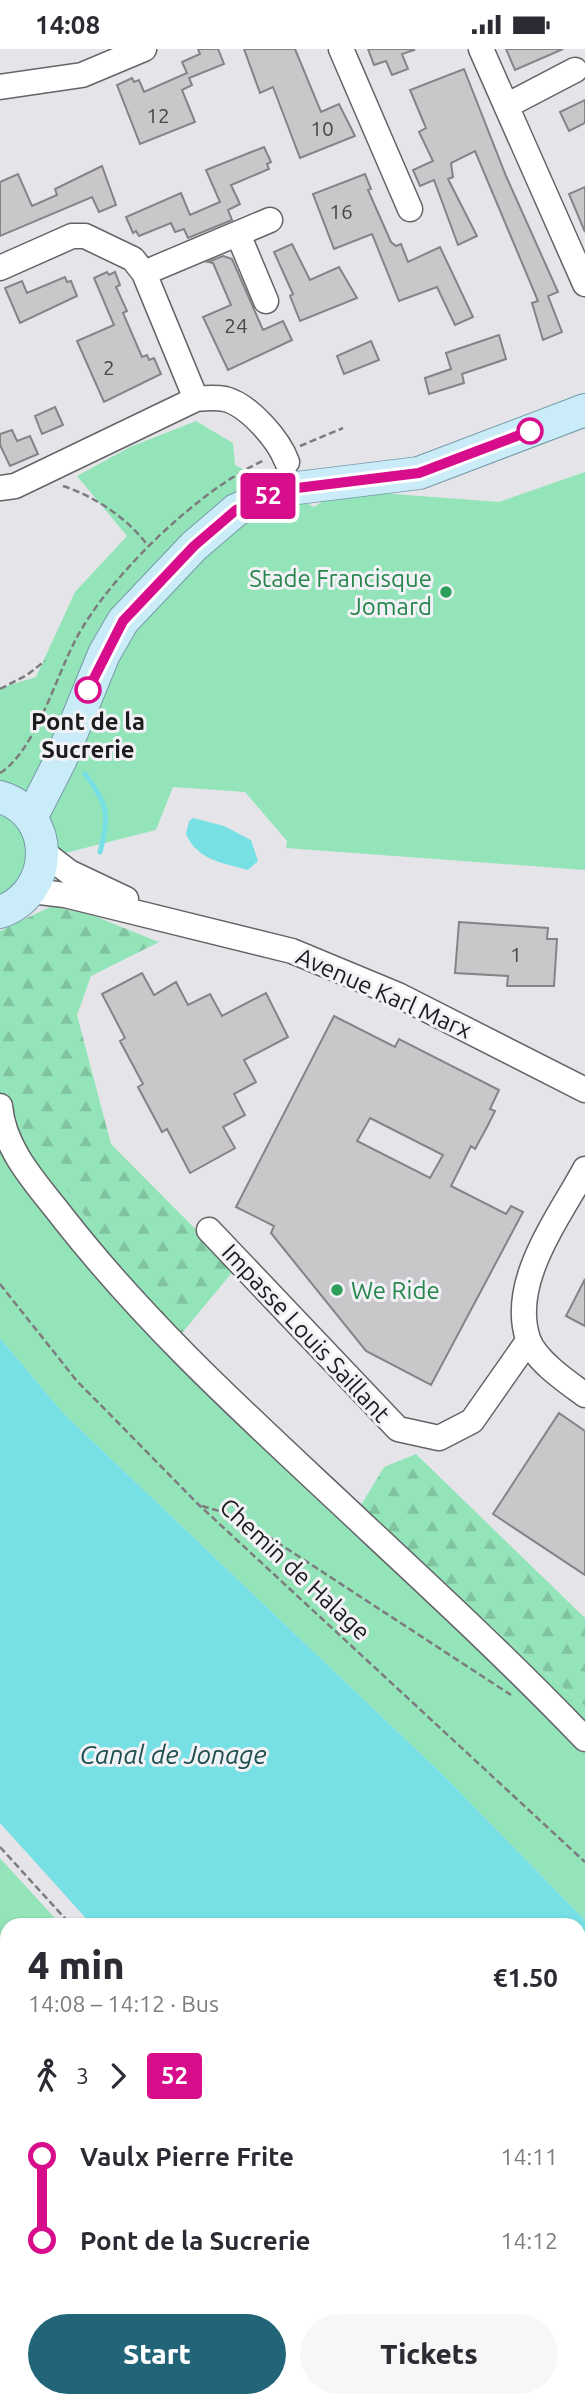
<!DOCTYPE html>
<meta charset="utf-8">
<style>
:root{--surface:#fff;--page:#f7f7f7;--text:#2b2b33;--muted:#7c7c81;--accent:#236578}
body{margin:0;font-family:Ubuntu,sans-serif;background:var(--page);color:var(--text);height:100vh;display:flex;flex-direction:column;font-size:26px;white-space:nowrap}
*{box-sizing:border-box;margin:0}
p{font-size:23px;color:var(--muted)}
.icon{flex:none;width:38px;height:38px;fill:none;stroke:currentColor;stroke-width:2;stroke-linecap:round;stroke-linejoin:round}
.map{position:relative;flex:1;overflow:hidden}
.details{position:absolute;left:0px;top:1869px;width:586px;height:490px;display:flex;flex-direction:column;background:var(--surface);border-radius:21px 21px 0 0;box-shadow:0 2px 5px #0004}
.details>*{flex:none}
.badge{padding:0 14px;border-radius:5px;font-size:24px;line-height:46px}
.map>.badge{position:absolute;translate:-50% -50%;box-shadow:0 0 0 4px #fff}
.legs{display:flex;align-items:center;gap:10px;height:77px;padding:0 28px;font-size:23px}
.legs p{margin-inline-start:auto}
.headline{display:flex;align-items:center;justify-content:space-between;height:119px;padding:0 28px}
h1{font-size:38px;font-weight:800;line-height:52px}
.button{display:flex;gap:14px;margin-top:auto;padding:14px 28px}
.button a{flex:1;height:80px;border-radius:42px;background:var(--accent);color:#fff;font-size:28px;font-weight:800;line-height:80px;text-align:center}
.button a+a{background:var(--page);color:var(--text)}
ul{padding:0 28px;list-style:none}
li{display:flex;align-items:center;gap:24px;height:84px;font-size:26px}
li i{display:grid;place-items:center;width:10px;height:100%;margin:0 9px;background:currentColor}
li i::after{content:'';width:18px;height:18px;margin:-9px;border:5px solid;border-radius:50%;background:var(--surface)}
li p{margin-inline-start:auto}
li:first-child i{background:linear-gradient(#0000 50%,currentColor 0)}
li:last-child i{background:linear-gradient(currentColor 50%,#0000 0)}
.status{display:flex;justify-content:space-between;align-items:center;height:49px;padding:0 35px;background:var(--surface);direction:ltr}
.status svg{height:19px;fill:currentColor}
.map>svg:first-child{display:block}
</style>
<div class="status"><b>14:08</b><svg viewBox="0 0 49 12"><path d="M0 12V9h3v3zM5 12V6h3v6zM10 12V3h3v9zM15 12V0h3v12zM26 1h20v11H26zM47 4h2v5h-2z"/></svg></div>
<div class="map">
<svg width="585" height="2359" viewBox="0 0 585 2359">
<defs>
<pattern id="forest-firs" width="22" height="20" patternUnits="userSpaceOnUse" patternTransform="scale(1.75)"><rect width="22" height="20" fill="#94e4ba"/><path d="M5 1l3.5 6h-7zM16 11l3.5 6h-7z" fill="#7fc39f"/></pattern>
</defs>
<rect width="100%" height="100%" fill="#e5e5e9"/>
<path fill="#94e4ba" d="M196,372L233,394L235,416L314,458L341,441L499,453L585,423V821L286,799L287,792L245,743L173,738L156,781L65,804L0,847V639L36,628L75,543L127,487L77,427L130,398Z
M0,1012L12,1066L102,1190L104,1235L428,1544L470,1559L585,1657V1871L441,1724L64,1365L0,1289Z
M0,1809L61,1876H7V2352H27L14,2359H0Z"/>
<path fill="url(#forest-firs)" d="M52,857L94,867L159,893L91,927L77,966L111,1095L235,1220L172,1296L104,1235L102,1190L12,1066L0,1012V882Z
M416,1405L585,1569V1657L470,1559L428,1544L352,1471L384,1418Z"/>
<path fill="#76e0e5" d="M193,769L224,777L251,791L258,812L248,821C223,814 197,811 186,785L189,772Z
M0,1289L64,1365L441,1724L585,1871V2359H522L518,2352H579V1876H92L0,1774Z"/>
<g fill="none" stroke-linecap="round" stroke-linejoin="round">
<path stroke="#76e0e5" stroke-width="5" d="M85,725C108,755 110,766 100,803"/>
</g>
<path fill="#cac7ca" stroke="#868386" stroke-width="2" fill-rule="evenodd" d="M198,0H218L224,15L189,29L192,36L182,41L195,73L140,95L117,36L132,29L134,33L139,31L144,43L187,24L182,13L200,5Z
M244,0H295L321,63L339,55L355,87L300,109L273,38L260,44Z
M368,0H413L414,1L402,5L408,20L392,26L386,12L374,16Z
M506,0H563L515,21Z
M464,20L506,127L558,243L548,247L562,283L543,291L532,254L538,252L475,102L451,114L453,128L448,130L477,187L458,196L434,131L420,137L413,121L433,112L419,83L426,79L410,41Z
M585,51V74L569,82L560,63Z
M264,98L271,113L267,115L269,120L231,136L240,155L228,161L232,171L188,189L184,180L175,183L171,174L139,187L136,182L133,184L126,168L181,144L190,166L220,153L206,121Z
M102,117L116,156L99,163L92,148L0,187V133L18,125L32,157L57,146L55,140Z
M365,125L371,140L368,141L391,193L396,197L401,195L408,213L440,198L473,268L455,276L437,238L399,252L372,185L334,200L313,145Z
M585,138V183L569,145Z
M292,195L310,231L339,218L357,249L300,272L290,247L293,245L274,203Z
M223,207L232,210L263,281L283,272L292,291L228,321L203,268L231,256L213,214L208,213Z
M107,223L109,226L115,223L120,236L116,238L127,262L123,264L142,308L147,306L149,311L154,309L161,325L104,353L77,292L114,276L94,229Z
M65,228L67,233L71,232L77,247L20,274L5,239L22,232L27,244Z
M499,286L506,310L462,325L464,334L429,345L425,329L451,320L446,304Z
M371,292L379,311L344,325L337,307Z
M55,358L63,376L42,385L35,367Z
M12,381L17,392L30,387L38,405L10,417L0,396V385Z
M459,873L548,879L547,890H557L554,937H507L508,927L455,924Z
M142,924L154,946L176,933L188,956L210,945L222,967L266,944L288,988L244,1011L256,1033L234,1045L245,1066L223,1078L235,1099L190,1124L167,1080L162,1083L138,1038L143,1035L120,992L125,989L102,945Z
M334,967L395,998L399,990L499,1041L490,1060L495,1062L487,1078L475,1100L471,1097L451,1137L506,1165L511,1157L523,1163L431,1336L366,1302L271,1184L274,1177L236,1158ZM370,1069L443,1106L430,1129L357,1092Z
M585,1230V1277L566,1267Z
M559,1364L585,1382V1526L493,1465Z"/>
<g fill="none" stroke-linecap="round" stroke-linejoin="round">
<defs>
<path id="minor" d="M341,0L410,160
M481,0L585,235
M0,38L82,26L144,0
M506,57L575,21
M238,185L266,252
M0,219L72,187H85L133,210L144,224L196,350
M144,224L270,171
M0,439L15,437L196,350C206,349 215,348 225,350C249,356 279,391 287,413
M43,803L69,823L126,850
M31,842L65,846L292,902L398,946L585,1041
M0,1057C4,1102 38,1136 64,1170C155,1286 262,1380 368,1480C442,1549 515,1617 585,1690
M585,1120C559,1169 509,1232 528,1290C535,1311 567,1333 585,1346
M209,1181L398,1380L439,1389L472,1372L528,1292
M83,2359L88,2352
M399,2359L409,2352"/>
<path id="major" d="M0,748C57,765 55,844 0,863
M31,769L61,710L104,605L123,572L194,497L236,461L264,448L297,439L419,424L585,361"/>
</defs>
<use href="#minor" stroke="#636467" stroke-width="27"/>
<use href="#major" stroke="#769ba8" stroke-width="34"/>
<path stroke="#7c7c7f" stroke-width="2.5" stroke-dasharray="7 3.5" stroke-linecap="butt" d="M300,397L343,379
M63,437C94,447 129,470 148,497
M0,640L27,626L45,612
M0,724C35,702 55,630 75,592C107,529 200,439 265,411
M0,1235L76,1331L199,1456L585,1813
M202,1457L233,1466L269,1488L511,1646
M0,1798L71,1876
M494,2352L499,2359"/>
<use href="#minor" stroke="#fff" stroke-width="24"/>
<use href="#major" stroke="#caecf8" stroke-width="32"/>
</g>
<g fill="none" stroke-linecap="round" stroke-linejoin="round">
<defs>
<path id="line-1" d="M88,641L123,572L194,497L236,461L264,448L297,439L419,424L530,382"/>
</defs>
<use href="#line-1" stroke="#fff" stroke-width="16"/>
<use href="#line-1" stroke="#d80d8c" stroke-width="10"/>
</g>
<g fill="#fff" stroke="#d80d8c" stroke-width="3.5">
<circle cx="530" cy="382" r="12"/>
<circle cx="88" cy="641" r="12"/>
</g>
<g fill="#2e9e5b" stroke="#f2f2f6" stroke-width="2.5">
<circle cx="446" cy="543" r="7"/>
<circle cx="337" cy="1241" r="7"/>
</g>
<g text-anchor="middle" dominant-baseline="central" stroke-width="6" stroke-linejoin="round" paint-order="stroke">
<g font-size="21" fill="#484748">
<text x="158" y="66">12</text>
<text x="322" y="79">10</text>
<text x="341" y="162">16</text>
<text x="236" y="276">24</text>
<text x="109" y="318">2</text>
<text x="516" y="905">1</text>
</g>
<g font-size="24" fill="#27864d" stroke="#f2f2f6" text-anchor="end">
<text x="432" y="529">Stade Francisque<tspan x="432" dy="28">Jomard</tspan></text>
<text x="351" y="1241" text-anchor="start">We Ride</text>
</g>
<g font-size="24" font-weight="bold" fill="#1c1c1d" stroke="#f2f2f6">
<text x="88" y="672">Pont de la<tspan x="88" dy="28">Sucrerie</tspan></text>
</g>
<g font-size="24" fill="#1c1c1d" stroke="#f2f2f6">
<text transform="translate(384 944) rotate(24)">Avenue Karl Marx</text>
<text transform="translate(306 1284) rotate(47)">Impasse Louis Saillant</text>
<text transform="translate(295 1520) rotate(43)">Chemin de Halage</text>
</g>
<g font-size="26" font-style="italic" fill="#1e4e50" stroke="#f2f2f6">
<text x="173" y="1705">Canal de Jonage</text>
</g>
</g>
</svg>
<b class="badge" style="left:268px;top:447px;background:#d80d8c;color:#fff">52</b>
<section class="details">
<div class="headline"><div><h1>4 min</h1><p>14:08 – 14:12 · Bus</p></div><b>€1.50</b></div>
<div class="legs"><svg class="icon" aria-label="walk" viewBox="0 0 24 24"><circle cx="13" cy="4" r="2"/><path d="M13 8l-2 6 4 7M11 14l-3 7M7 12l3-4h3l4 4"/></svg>3<svg class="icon" aria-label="forward" viewBox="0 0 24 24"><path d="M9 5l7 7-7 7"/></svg><b class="badge" style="background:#d80d8c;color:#fff">52</b></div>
<ul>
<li><i style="color:#d80d8c"></i><b>Vaulx Pierre Frite</b><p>14:11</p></li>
<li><i style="color:#d80d8c"></i><b>Pont de la Sucrerie</b><p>14:12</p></li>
</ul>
<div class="button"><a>Start</a><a>Tickets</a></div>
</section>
</div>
